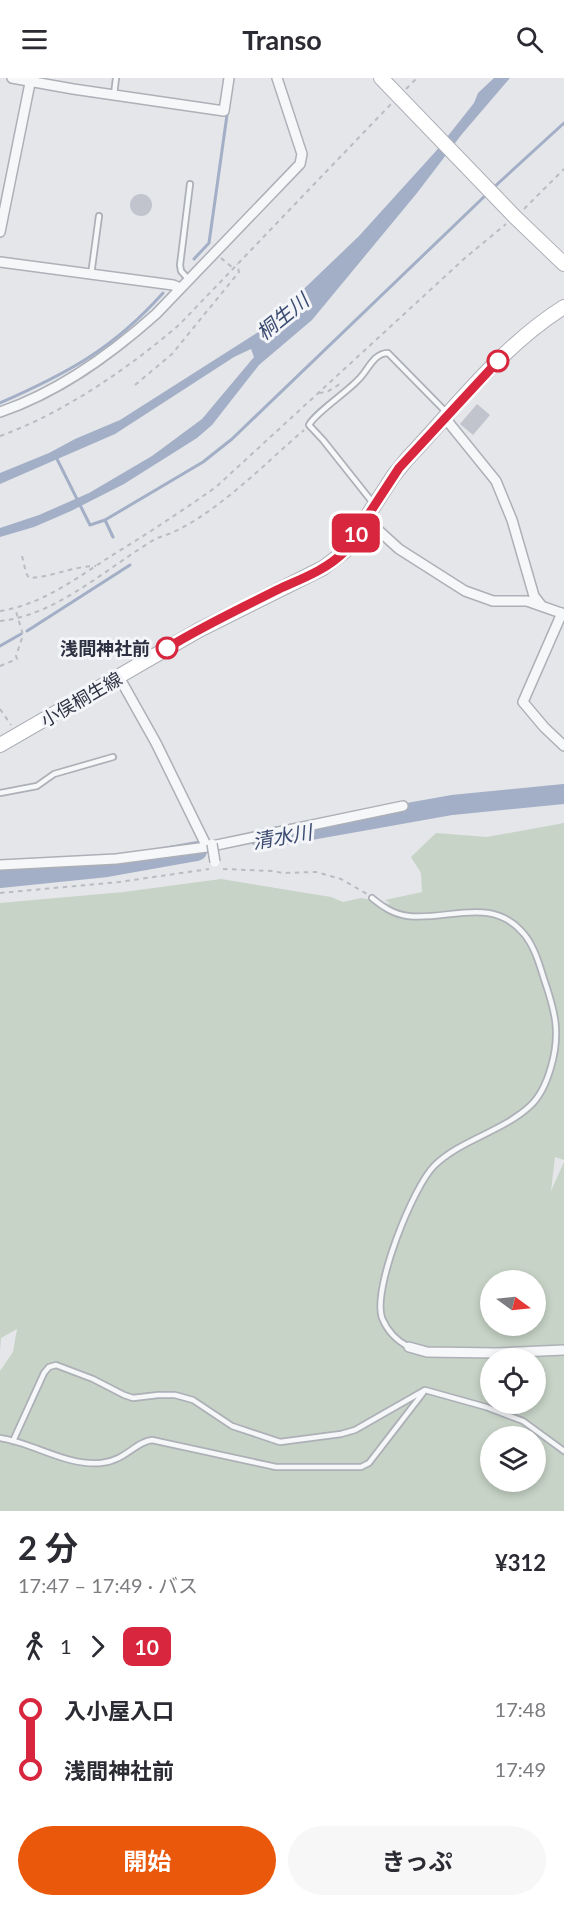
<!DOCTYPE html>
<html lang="ja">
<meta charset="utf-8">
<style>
:root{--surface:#fff;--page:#f7f7f7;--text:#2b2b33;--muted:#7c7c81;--accent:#ea580c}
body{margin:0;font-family:Lato,"Noto Sans JP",sans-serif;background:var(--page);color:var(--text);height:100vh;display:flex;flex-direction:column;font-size:22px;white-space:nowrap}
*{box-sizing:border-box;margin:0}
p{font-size:20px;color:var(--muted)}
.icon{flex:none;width:33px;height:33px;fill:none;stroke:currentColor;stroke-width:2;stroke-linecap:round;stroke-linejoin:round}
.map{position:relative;height:1433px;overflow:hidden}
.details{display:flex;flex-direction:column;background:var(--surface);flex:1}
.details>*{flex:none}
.badge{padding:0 12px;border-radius:9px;font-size:21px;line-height:39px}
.needle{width:39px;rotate:105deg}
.fabs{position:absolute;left:480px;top:1192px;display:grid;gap:12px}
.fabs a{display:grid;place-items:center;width:66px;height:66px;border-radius:50%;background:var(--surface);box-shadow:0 3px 9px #0003;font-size:30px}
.map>.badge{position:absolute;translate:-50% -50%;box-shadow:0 0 0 3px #fff}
.legs{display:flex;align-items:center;gap:9px;height:66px;padding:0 18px;font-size:20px}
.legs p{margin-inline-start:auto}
.summary{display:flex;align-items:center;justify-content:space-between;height:102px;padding:0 18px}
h1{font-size:33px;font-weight:700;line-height:45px}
.cta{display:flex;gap:12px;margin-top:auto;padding:12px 18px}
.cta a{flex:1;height:69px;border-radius:36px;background:var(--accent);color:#fff;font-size:24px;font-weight:700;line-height:69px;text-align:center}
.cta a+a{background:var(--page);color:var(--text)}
ul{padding:0 18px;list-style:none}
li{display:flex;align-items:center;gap:21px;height:60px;font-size:22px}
li i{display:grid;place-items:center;width:9px;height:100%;margin:0 8px;background:currentColor}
li i::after{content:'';width:15px;height:15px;margin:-8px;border:4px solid;border-radius:50%;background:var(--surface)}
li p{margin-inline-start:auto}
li:first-child i{background:linear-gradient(#0000 50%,currentColor 0)}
li:last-child i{background:linear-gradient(currentColor 50%,#0000 0)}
header{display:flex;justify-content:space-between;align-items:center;height:78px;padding:0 18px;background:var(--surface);font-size:27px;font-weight:700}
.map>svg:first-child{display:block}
</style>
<header><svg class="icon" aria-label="menu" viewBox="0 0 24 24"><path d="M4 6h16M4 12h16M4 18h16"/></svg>Transo<svg class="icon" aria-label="search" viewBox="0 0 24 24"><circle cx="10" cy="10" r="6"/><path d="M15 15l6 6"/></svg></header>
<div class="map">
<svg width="564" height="1433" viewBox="0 0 564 1433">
<rect width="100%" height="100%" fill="#e4e6ea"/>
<path fill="#c7d3c6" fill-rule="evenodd" d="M564,745V1082L555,1079L551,1113L564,1084V1433H0V1293L13,1274L17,1251L1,1260L0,1273V825L124,814L221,801L331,819L343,824L361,820L391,826L385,822L422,814L421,795L411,779L436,755L487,759ZM490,1203H536V1248H490ZM490,1281H536V1326H490ZM490,1359H536V1404H490Z"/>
<path fill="#a3afc6" d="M494,0H510L462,56L417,115L312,242L259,287L212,347L197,360L124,406L71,433L34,449L0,459V450L39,437L89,415L152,378L202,341L254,279L251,271L234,279L115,356L0,406V395L49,375L75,361L120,342L260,253L359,158L436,73L474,25L478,15Z"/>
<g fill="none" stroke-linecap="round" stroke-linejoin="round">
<path stroke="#a3afc6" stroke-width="3" d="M492,111L564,45
M194,181L209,165L227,37
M0,325C68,295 113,271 163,215
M56,379L90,447L105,442
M113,459L105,442L203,384L232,361L488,115
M27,553L130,487
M0,568L21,556"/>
<path stroke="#a3afc6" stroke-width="20" d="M261,761L452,727L564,716
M0,800L107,789L197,773"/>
</g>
<path fill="#c2c4cd" d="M130 127a11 11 0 1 1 22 0a11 11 0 1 1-22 0Z
M477,326L490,337L473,357L460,346Z"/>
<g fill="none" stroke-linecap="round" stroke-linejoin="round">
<defs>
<path id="lane" d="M114,17L116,0
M91,197L99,138
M189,202L181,193L180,187L190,106
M373,425L323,362L309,347C314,336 347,314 358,302C368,293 373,275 388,275L446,334
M0,715L37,708L54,696L113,679
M372,820C383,829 393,836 408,838C448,843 492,817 524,856C534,868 539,885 544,901C555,933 561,955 551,989C547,1003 541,1018 530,1028C502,1054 460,1062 434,1088C413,1109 372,1211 382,1240C387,1252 397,1263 409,1269
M0,1360C34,1365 65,1388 101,1385C125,1383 135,1364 152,1362L276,1389H361L369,1385L423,1315
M13,1363L44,1295L49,1289L56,1287L93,1301L124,1317L133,1320L158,1317H175L193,1322L232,1348L280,1364L341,1356L355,1352L425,1312L486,1329L523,1343L564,1373"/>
<path id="street" d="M12,0L73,11L224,33L229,0
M0,154L31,0
M0,184L173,207L180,210
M0,334C59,314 110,277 156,236L300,86L302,76L277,0
M445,340L496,403L512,442L534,518L541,527
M366,441L399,471L465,513L493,523H527L564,536
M562,535L523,624L544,649L564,668
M119,599L156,665L207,769L210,768
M0,787L116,781L207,769L403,728
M409,1269L427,1274L496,1275L564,1272"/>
<path id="secondary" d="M381,0L515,139L564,186
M0,667L199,552L323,490L344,474L394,397L407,381C457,328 502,268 564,229"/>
</defs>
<use href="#lane" stroke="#adb0b7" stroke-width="8"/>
<use href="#street" stroke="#adb0b7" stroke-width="12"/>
<use href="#secondary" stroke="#adb0b7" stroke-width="16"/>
<path stroke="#babcc2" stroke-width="2" stroke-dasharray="4.5 4.5" stroke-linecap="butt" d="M406,11L417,0
M524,131L564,91
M221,180L233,190
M135,307L172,276L239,194L237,186
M319,315L327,314L343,304
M0,358C64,335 129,290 180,246L392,25
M22,478L26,495L29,500C52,499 73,488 96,488
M0,533C41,527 77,500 111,478C147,456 182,433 216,409L465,180L506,146
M0,543C56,538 109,488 157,460C207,446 264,386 304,352
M0,588L17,581L16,578L23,557L15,530
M0,631L11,647
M223,791L272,793L283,795L316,794L341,801L367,816
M0,815L119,804L209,791"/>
<use href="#lane" stroke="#f6f7f9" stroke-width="4.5"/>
<use href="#street" stroke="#f6f7f9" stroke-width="9"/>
<use href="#secondary" stroke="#fff" stroke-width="14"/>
<defs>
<path id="street-bridge" d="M212,766L215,784"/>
</defs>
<use href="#street-bridge" stroke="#adb0b7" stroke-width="12" stroke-linecap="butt"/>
<use href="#street-bridge" stroke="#f6f7f9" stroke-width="9"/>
</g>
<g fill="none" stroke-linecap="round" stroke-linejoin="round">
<defs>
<path id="line-1" d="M167,570C203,548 241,530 279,511C301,501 326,492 344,474L399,390L498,283"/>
</defs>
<use href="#line-1" stroke="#fff" stroke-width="14"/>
<use href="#line-1" stroke="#d7263d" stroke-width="9"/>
</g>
<g fill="#fff" stroke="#d7263d" stroke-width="3">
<circle cx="498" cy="283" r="10"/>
<circle cx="167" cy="570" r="10"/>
</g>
<g text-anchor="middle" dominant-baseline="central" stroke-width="6" stroke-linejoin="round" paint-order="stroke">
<g font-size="18" font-weight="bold" fill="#2d3141" stroke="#f4f5f8" text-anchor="end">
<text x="150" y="570">浅間神社前</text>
</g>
<g font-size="18" fill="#2d3141" stroke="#f4f5f8">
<text transform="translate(81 621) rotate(-30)">小俣桐生線</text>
</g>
<g font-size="20" font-style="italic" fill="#3b4b71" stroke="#f4f5f8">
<text transform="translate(282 238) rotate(-39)">桐生川</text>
<text transform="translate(282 758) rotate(-10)">清水川</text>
</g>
</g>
</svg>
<div class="fabs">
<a><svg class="needle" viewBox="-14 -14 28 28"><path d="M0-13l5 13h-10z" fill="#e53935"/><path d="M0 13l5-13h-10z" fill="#7c7c81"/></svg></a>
<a><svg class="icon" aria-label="locate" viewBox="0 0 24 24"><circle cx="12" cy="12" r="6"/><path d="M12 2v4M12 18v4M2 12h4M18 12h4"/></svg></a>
<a><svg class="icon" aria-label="layers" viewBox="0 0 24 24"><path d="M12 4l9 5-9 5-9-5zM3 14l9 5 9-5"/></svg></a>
</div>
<b class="badge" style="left:356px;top:455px;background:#d7263d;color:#fff">10</b>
</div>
<section class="details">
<div class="summary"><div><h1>2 分</h1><p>17:47 – 17:49 · バス</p></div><b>¥312</b></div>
<div class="legs"><svg class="icon" aria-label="walk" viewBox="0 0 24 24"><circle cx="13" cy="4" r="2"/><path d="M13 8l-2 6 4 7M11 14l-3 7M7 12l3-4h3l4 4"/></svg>1<svg class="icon" aria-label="forward" viewBox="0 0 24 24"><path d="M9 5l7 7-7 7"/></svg><b class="badge" style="background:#d7263d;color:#fff">10</b></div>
<ul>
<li><i style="color:#d7263d"></i><b>入小屋入口</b><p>17:48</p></li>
<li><i style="color:#d7263d"></i><b>浅間神社前</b><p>17:49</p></li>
</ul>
<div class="cta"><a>開始</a><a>きっぷ</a></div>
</section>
